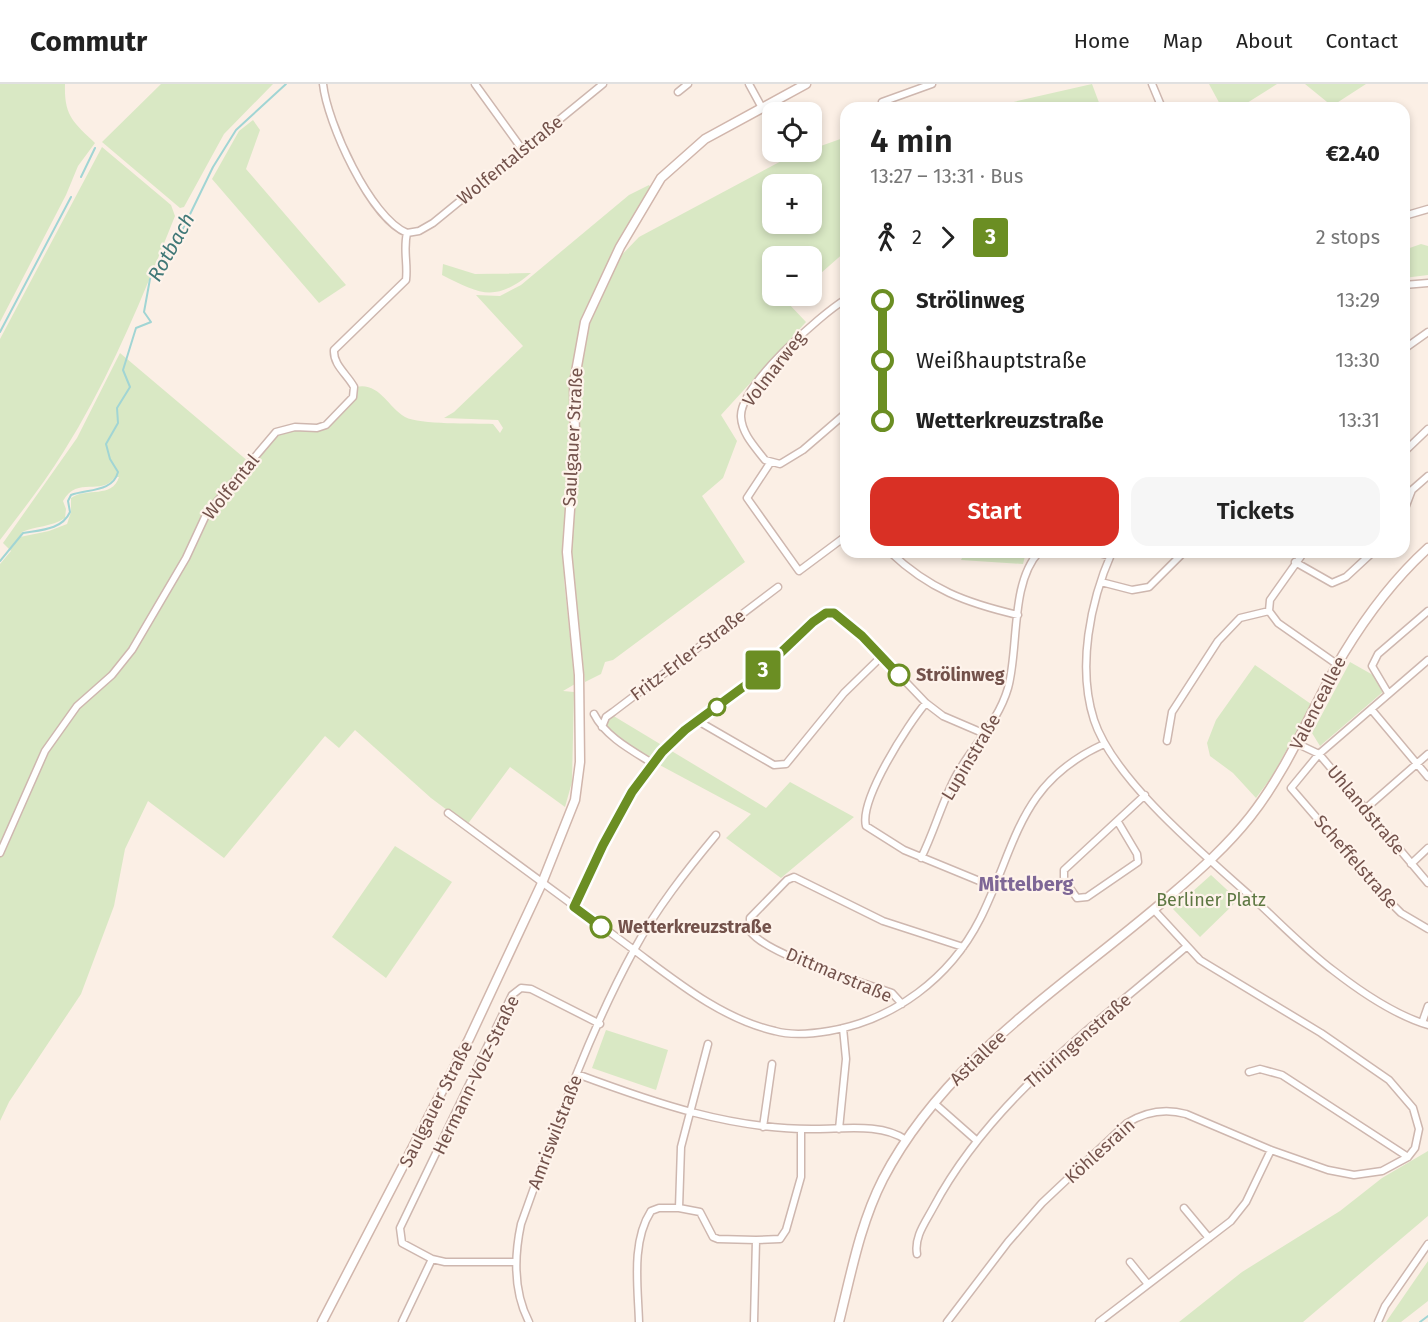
<!DOCTYPE html>
<meta charset="utf-8">
<style>
:root{--surface:#fff;--page:#f6f6f6;--text:#222;--muted:#767676;--line:#e0e0e0;--accent:#d93025}
body{margin:0;font-family:"Fira Sans",sans-serif;background:var(--page);color:var(--text);height:100vh;display:flex;flex-direction:column;font-size:22px;white-space:nowrap}
*{box-sizing:border-box;margin:0}
p{font-size:20px;color:var(--muted)}
.icon{flex:none;width:33px;height:33px;fill:none;stroke:currentColor;stroke-width:2;stroke-linecap:round;stroke-linejoin:round}
.map{position:relative;flex:1;overflow:hidden}
.details{position:absolute;left:840px;top:18px;width:570px;height:456px;display:flex;flex-direction:column;background:var(--surface);border-radius:18px;box-shadow:0 3px 9px #0003}
.details>*{flex:none}
.badge{padding:0 12px;border-radius:4px;font-size:21px;line-height:39px}
.tools{position:absolute;left:762px;top:18px;display:grid;gap:12px}
.tools a{display:grid;place-items:center;width:60px;height:60px;border-radius:12px;background:var(--surface);box-shadow:0 3px 9px #0003;font-size:30px}
.map>.badge{position:absolute;translate:-50% -50%;box-shadow:0 0 0 3px #fff}
.legs{display:flex;align-items:center;gap:9px;height:66px;padding:0 30px;font-size:20px}
.legs p{margin-inline-start:auto}
.overview{display:flex;align-items:center;justify-content:space-between;height:102px;padding:0 30px}
h1{font-size:33px;font-weight:600;line-height:45px}
.cta{display:flex;gap:12px;margin-top:auto;padding:12px 30px}
.cta a{flex:1;height:69px;border-radius:18px;background:var(--accent);color:#fff;font-size:24px;font-weight:600;line-height:69px;text-align:center}
.cta a+a{background:var(--page);color:var(--text)}
ul{padding:0 30px;list-style:none}
li{display:flex;align-items:center;gap:21px;height:60px;font-size:22px}
li i{display:grid;place-items:center;width:9px;height:100%;margin:0 8px;background:currentColor}
li i::after{content:'';width:15px;height:15px;margin:-8px;border:4px solid;border-radius:50%;background:var(--surface)}
li p{margin-inline-start:auto}
li:first-child i{background:linear-gradient(#0000 50%,currentColor 0)}
li:last-child i{background:linear-gradient(currentColor 50%,#0000 0)}
header{display:flex;align-items:center;gap:36px;box-sizing:border-box;height:84px;padding:0 30px;background:var(--surface);border-bottom:2px solid var(--line)}
header strong{font-size:28px}
nav{display:flex;gap:33px;margin-inline-start:auto;font-size:21px}
.map>svg:first-child{display:block}
</style>
<header>
<strong>Commutr</strong>
<nav><a>Home</a><a>Map</a><a>About</a><a>Contact</a></nav>
</header>
<div class="map">
<svg width="1428" height="1238" viewBox="0 0 1428 1238">
<rect width="100%" height="100%" fill="#fbefe5"/>
<path fill="#d9e8c4" fill-rule="evenodd" d="M0,0H65C64,32 73,38 95,59L78,82L66,111L0,238Z
M161,0H273L224,50L184,123L180,124L102,58Z
M1092,0L1101,24H987Z
M1209,0H1277L1239,24H1222Z
M1305,0H1366L1332,22Z
M253,36L260,46L246,85L346,201L319,219L212,95L239,47Z
M846,53V167L812,197V172H772V212H796L788,219L806,238L721,331L737,357L723,394L702,412L745,478L613,576L605,578L601,590L585,598L570,457L579,300L587,238H582L571,300L564,496L575,600L563,607L574,608L572,698L565,723L510,683L467,741L431,714L355,646L339,664L325,652L224,774L148,717L125,765L114,822L81,910L9,1018L0,1037V480L11,467L3,459L77,354L120,269L249,378L204,430L185,472L124,580L177,495L207,434L277,349C308,343 323,353 346,324C351,317 355,313 356,303C379,298 387,322 405,333C420,341 473,339 493,340L500,349L503,344L498,336L444,334L454,328L523,262L476,211L500,212L521,201L629,111L649,101L651,104L634,133L613,180L639,153L787,74ZM772,100H812V140H772ZM115,393H119C112,415 87,403 71,414V428L67,440L49,447L20,453L22,448C36,442 51,443 65,434L66,425L63,417C78,391 101,413 115,393Z
M102,63L171,121L175,132C143,212 110,294 64,367C45,398 22,427 0,456V255Z
M1421,160L1428,162V191L1404,194V166Z
M443,180L475,190L531,189C495,219 480,210 442,191Z
M965,468H1026L1023,480L961,476Z
M1350,578L1373,591L1384,607L1320,662L1312,649Z
M1255,581L1311,620L1273,691L1256,714L1233,689L1210,672L1207,659L1216,636Z
M612,631L766,724L790,698L854,733L781,794L726,754L751,730L641,671L596,634Z
M395,762L452,798L386,894L332,853Z
M1211,791L1238,816L1200,853L1173,825Z
M606,946L668,966L656,1006L592,984Z
M1428,1067V1132L1303,1238H1179L1242,1188L1340,1127L1382,1094Z
M1428,1177V1217L1401,1238H1386Z"/>
<g fill="none" stroke-linecap="round" stroke-linejoin="round">
<path stroke="#a1d5d4" stroke-width="2" d="M81,93L95,64
M0,248L71,113
M0,477L23,449C40,446 62,446 70,428L68,417L71,411C88,405 113,408 118,388L110,375L106,360L118,339L117,324L130,303L123,286L136,244L151,238L144,228L150,195L177,157L213,83L236,46L286,0
M1420,1238L1428,1232"/>
<defs>
<path id="street" d="M323,0C327,38 370,134 407,149L419,147L433,139L603,0
M475,0L522,65
M749,0L761,22
M1152,0L1162,24
M678,8L688,0
M882,18L932,0
M1404,132L1428,125
M1404,201L1428,199
M846,215C820,231 739,302 741,333C742,350 755,363 765,376L780,380L803,366L846,329
M1404,265L1428,248
M1404,368L1428,345
M770,379L747,414L799,487L846,452
M1404,427L1412,406L1428,392
M890,468C929,505 966,519 1018,531
M1095,468L1110,472
M1112,468C1090,518 1077,583 1094,636C1114,697 1208,774 1256,817C1282,841 1306,866 1334,887C1361,908 1395,931 1428,941
M1304,468L1270,516L1269,527L1278,539L1338,581
M1295,478L1332,499L1346,493L1373,468
M1101,498L1132,506L1149,503L1184,468
M1428,576L1319,670L1291,704L1385,813L1401,829L1428,845
M1388,609L1372,582L1378,570L1428,527
M926,619C908,640 859,716 866,742L904,766L994,803
M1371,625L1428,693
M594,630C605,652 631,666 652,679
M698,637L774,681L786,680L844,609L882,572
M602,643L606,633L613,628L778,503
M1167,657L1172,628L1218,557L1240,534L1269,527
M1298,660L1319,670L1428,799
M1364,726L1428,670
M448,729C510,775 572,821 634,866C677,898 722,935 775,947C792,952 811,950 829,947C894,936 950,894 980,835C1017,761 1018,699 1104,660
M1118,738L1137,770L1138,778L1087,813L1077,814L1064,796V786L1145,711
M0,769L45,667L77,622L112,591L132,566L186,474L205,433L215,420L276,348L295,343L317,344L326,341L353,313L354,303C347,290 333,281 334,266L406,196C408,179 403,166 407,149
M921,774C935,746 942,717 957,690C974,660 998,638 1008,604C1019,565 1010,499 1039,468
M1411,780L1428,764
M575,823C583,809 588,793 595,777C615,735 638,691 671,658C699,630 736,613 764,585C780,570 811,527 834,529L862,552L926,619L943,632L985,650
M902,920L892,909C860,897 768,872 750,847V834L787,796L794,793L883,837L963,863
M1422,939L1428,922
M1249,988L1260,985L1282,991L1408,1073
M577,990C655,1019 732,1046 816,1045C844,1045 882,1039 906,1056
M934,1019L976,1056
M763,1043L772,980
M839,1045L846,975L843,944
M679,1124L700,1128L713,1153L718,1155L756,1156
M1184,1124L1209,1154
M917,1170C914,1153 925,1139 933,1124C991,1015 1094,942 1186,863
M432,1175L445,1178H516
M1130,1178L1147,1199
M402,1238L432,1175L402,1159L400,1144L512,911L521,904L531,905L600,940
M529,1238C513,1207 514,1173 521,1140C554,1048 587,952 634,866C656,825 686,787 716,751
M639,1238C638,1203 631,1158 651,1127L659,1124H679L681,1063L708,960
M754,1238L756,1156L780,1155L786,1146L801,1093V1045
M947,1238L1008,1158L1042,1119L1127,1039C1145,1028 1165,1024 1186,1030L1271,1066L1328,1086L1354,1091L1382,1087L1408,1073L1415,1064L1419,1045L1413,1024L1389,996L1321,949L1200,876L1154,826
M1099,1238L1231,1137L1246,1118L1271,1066
M1378,1238L1385,1222L1428,1160"/>
<path id="secondary" d="M322,1238L469,955L542,799L575,716L580,678L579,591L567,468L575,354L574,299L585,238L620,163L661,94L705,55L806,0
M839,1238C851,1190 860,1140 883,1095C947,972 1071,898 1172,810C1200,786 1227,762 1250,733C1291,681 1311,624 1344,569C1367,531 1395,494 1428,464"/>
</defs>
<use href="#street" stroke="#ceb7af" stroke-width="9"/>
<use href="#secondary" stroke="#d1b6ac" stroke-width="11"/>
<use href="#street" stroke="#fff" stroke-width="6"/>
<use href="#secondary" stroke="#fff" stroke-width="8"/>
</g>
<g fill="none" stroke-linecap="round" stroke-linejoin="round">
<defs>
<path id="line-1" d="M601,843L574,823L603,761L632,708L662,668L685,646L750,598L813,538L826,529H834L862,552L899,591"/>
</defs>
<use href="#line-1" stroke="#fff" stroke-width="14"/>
<use href="#line-1" stroke="#6b8e23" stroke-width="9"/>
</g>
<g fill="#fff" stroke="#6b8e23" stroke-width="3">
<circle cx="899" cy="591" r="10"/>
<circle cx="717" cy="623" r="8"/>
<circle cx="601" cy="843" r="10"/>
</g>
<g text-anchor="middle" dominant-baseline="central" stroke-width="4.5" stroke-linejoin="round" paint-order="stroke">
<g font-size="18" fill="#73524b" stroke="#fef3eb">
<text transform="translate(510 76) rotate(-39)">Wolfentalstraße</text>
<text transform="translate(774 285) rotate(-52)">Volmarweg</text>
<text transform="translate(573 353) rotate(-87)">Saulgauer Straße</text>
<text transform="translate(231 403) rotate(-51)">Wolfental</text>
<text transform="translate(688 571) rotate(-37)">Fritz-Erler-Straße</text>
<text transform="translate(1318 619) rotate(-63)">Valenceallee</text>
<text transform="translate(971 673) rotate(-59)">Lupinstraße</text>
<text transform="translate(1366 726) rotate(50)">Uhlandstraße</text>
<text transform="translate(1356 778) rotate(49)">Scheffelstraße</text>
<text transform="translate(839 891) rotate(23)">Dittmarstraße</text>
<text transform="translate(1078 957) rotate(-41)">Thüringenstraße</text>
<text transform="translate(978 974) rotate(-44)">Astiallee</text>
<text transform="translate(476 991) rotate(-64)">Hermann-Volz-Straße</text>
<text transform="translate(436 1020) rotate(-63)">Saulgauer Straße</text>
<text transform="translate(555 1048) rotate(-69)">Amriswilstraße</text>
<text transform="translate(1100 1067) rotate(-42)">Köhlesrain</text>
</g>
<g font-size="18" font-weight="bold" fill="#73524b" stroke="#fef3eb" text-anchor="start">
<text x="916" y="591">Strölinweg</text>
<text x="618" y="843">Wetterkreuzstraße</text>
</g>
<g font-size="18" fill="#5e7843" stroke="#fef3eb">
<text x="1211" y="816">Berliner Platz</text>
</g>
<g font-size="20" font-style="italic" fill="#407877" stroke="#fef3eb">
<text transform="translate(171 163) rotate(-61)">Rotbach</text>
</g>
<g font-size="20" font-weight="bold" fill="#7e6796" stroke="#fef3eb">
<text x="1026" y="800">Mittelberg</text>
</g>
</g>
</svg>
<div class="tools">
<a><svg class="icon" aria-label="locate" viewBox="0 0 24 24"><circle cx="12" cy="12" r="6"/><path d="M12 2v4M12 18v4M2 12h4M18 12h4"/></svg></a>
<a>+</a>
<a>−</a>
</div>
<b class="badge" style="left:763px;top:586px;background:#6b8e23;color:#fff">3</b>
<section class="details">
<div class="overview"><div><h1>4 min</h1><p>13:27 – 13:31 · Bus</p></div><b>€2.40</b></div>
<div class="legs"><svg class="icon" aria-label="walk" viewBox="0 0 24 24"><circle cx="13" cy="4" r="2"/><path d="M13 8l-2 6 4 7M11 14l-3 7M7 12l3-4h3l4 4"/></svg>2<svg class="icon" aria-label="forward" viewBox="0 0 24 24"><path d="M9 5l7 7-7 7"/></svg><b class="badge" style="background:#6b8e23;color:#fff">3</b><p>2 stops</p></div>
<ul>
<li><i style="color:#6b8e23"></i><b>Strölinweg</b><p>13:29</p></li>
<li><i style="color:#6b8e23"></i><span>Weißhauptstraße</span><p>13:30</p></li>
<li><i style="color:#6b8e23"></i><b>Wetterkreuzstraße</b><p>13:31</p></li>
</ul>
<div class="cta"><a>Start</a><a>Tickets</a></div>
</section>
</div>
